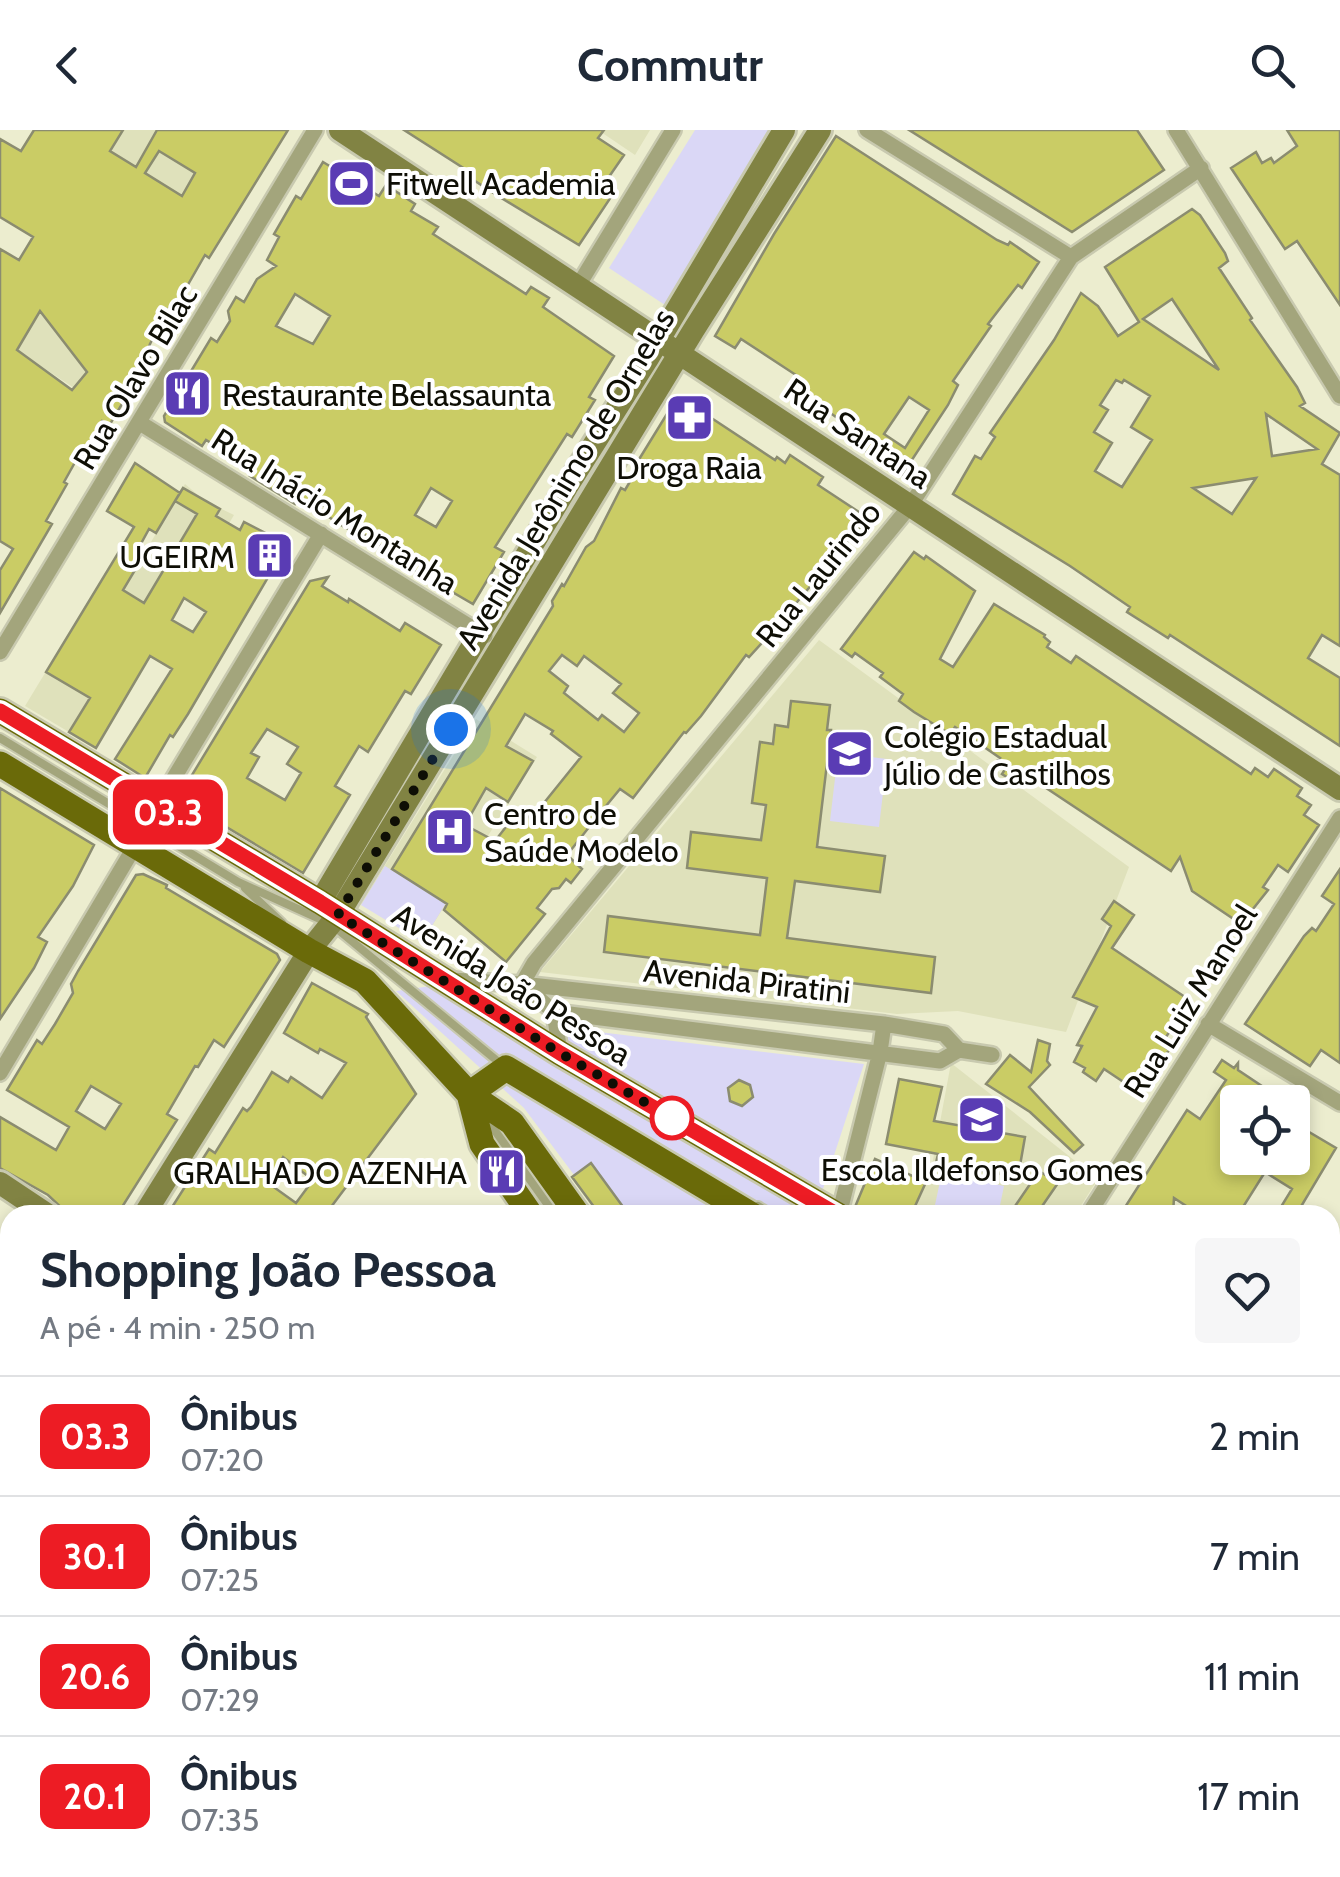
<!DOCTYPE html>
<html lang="pt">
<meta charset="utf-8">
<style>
:root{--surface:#fff;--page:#f6f6f7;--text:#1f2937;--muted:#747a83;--line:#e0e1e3}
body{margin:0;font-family:Cabin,sans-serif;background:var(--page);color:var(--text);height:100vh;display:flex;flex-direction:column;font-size:38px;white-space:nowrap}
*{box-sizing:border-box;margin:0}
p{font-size:32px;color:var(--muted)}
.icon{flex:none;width:55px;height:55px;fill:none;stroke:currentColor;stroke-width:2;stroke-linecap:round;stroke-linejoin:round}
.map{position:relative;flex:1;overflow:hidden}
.side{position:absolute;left:0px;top:1075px;width:1340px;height:672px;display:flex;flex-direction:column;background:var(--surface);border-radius:30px 30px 0 0;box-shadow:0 5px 15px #0003}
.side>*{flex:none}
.badge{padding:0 20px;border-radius:15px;font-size:35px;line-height:65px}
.controls{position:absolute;left:1220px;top:955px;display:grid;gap:20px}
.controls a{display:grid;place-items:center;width:90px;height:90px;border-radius:10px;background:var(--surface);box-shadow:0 5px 15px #0003;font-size:50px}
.you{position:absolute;width:50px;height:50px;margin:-25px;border:8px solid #fff;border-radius:50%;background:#1a73e8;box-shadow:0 0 0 15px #1a73e833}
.map>.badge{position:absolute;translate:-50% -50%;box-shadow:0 0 0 5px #fff}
.round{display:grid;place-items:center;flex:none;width:105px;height:105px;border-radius:10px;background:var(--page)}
.overview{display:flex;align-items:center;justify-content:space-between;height:170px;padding:0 40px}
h1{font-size:48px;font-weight:700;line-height:75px}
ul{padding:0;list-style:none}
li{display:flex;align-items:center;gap:30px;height:120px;padding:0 40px;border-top:2px solid var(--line)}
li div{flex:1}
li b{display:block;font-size:38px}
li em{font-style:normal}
li .badge{min-width:110px;font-weight:700;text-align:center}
header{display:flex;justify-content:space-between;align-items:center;height:130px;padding:0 40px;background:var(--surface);font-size:45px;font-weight:700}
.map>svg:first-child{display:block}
</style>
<header><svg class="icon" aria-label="back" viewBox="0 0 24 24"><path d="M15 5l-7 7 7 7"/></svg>Commutr<svg class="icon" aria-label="search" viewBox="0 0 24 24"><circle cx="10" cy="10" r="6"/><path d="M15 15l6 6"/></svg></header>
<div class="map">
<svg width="1340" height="1747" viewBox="0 0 1340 1747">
<rect width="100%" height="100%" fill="#ecedcf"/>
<path fill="#dfe1bb" d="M99,0H183L211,17L175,78L130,261L121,276L81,247L74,258L0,209V163Z
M598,0H650L635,25Z
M185,354L205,371L234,385L96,618L25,576L124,413L144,424Z
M819,510L1129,737L1066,902L958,881L897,884L540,842Z
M476,589L537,627L422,812L361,774Z
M951,933L1098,1049L1075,1085H912L930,1046Z
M5,1326L10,1329V1589L0,1583V1335Z
M1336,1452L1340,1454V1709L1330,1724V1461Z
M168,1738H412L415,1741L406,1747H158Z
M500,1738H685L693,1747H485Z
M1070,1738H1321L1314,1747H1066L1063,1743Z"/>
<path fill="#dad7f6" d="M695,0H768L665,175L609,138Z
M838,623L887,629L879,697L830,691Z
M385,736L446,773L422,812L361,775Z
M431,856L561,924L566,898L864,934L819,1071L812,1085H604L524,978L396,861Z
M942,1042L1004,1056L998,1085L935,1075Z
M0,1618L10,1624V1738H124L114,1747H0Z"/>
<path fill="#8d81d7" d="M1340,1231V1308L1330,1325V1247Z
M887,1738H963L949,1747H873Z"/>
<path fill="#cacc65" stroke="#8b8c70" stroke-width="2.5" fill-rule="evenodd" d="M34,0H123L110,21L136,37L157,0H288L209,128L205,125L178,172L175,170L167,181L150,214L146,225L150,227L109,296L102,291L81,328L78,327L64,352L67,354L46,391L52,394L0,483V440L13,419L0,411V119L19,130L33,107L0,87V9L21,21ZM159,21L195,43L182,66L145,43ZM40,181L87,242L72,260L17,220Z
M404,0H604L598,8L624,25L604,54L610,57L607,62L613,64L579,115L498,66L466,45L468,41Z
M909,0H1137L1164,40L1072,102Z
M1287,0H1340V175L1297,111L1285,119L1231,38L1256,22L1262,33L1271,28L1274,33L1297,16Z
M836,6L997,110L1008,115L1010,112L1039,132L1022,158L1018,155L988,194L991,196L953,251L958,255L948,275L902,345L859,317L865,308L793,256L799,247L741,209L735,218L715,206L774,104ZM909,267L929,280L905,318L884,304Z
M323,32L379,66L386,55L415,74L411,81L438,97L433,104L526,164L531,157L549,168L543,177L614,226L589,267L595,270L572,307L567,304L495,417L504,422L473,474L411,438L412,436L354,398L352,401L339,394L326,385L331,376L310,375L298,368L295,374L250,346L255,339L206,310L202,316L165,292L164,286L211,208L217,212L230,191L228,181L236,167L244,172L257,149L276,136L267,130L279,107L274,104L296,66L301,69ZM295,164L330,186L313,214L276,196ZM431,358L452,371L436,397L415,385Z
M1192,79L1200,85L1225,123L1228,131L1219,138L1252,188L1250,190L1297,257L1305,273L1300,276L1340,303L1322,334L1340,345V516L1322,505L1308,528L1340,548V616L1170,505L1168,508L1127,482L1130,477L1070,436L953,364L975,326L981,329L995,307L990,303L1054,210L1081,163L1098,176L1118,206L1139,192L1105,137ZM1172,169L1219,240L1143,189ZM1116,250L1122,253L1124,250L1150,266L1131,297L1152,310L1122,357L1095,341L1112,313L1094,302L1108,280L1100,275ZM1266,284L1317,319L1272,326ZM1256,348L1232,384L1193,358Z
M678,266L775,330L777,327L785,333L790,325L823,347L818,355L868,388L770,504L749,527L746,525L701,586L686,603L684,602L633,668L620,659L601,682L567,725L582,739L571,753L566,749L559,758L552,759L537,778L545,784L506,832L444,780L447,774L392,739L553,476L552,471L562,454L564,456L586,417L594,411L621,358L625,360L641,333L638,331ZM562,525L577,536L584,526L621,554L613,563L639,583L624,602L602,585L598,590L564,563L568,556L549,541ZM525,584L553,601L551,604L581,627L531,689L520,679L495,711L465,695L486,658L508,672L533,631L506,616Z
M135,333L180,363L175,371L183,358L220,379L216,386L240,400L244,392L283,412L284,420L188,584L173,607L170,605L145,648L115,629L172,539L150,526L96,618L69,602L90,568L46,542L134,397L107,381ZM175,371L197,384L144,473L123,460L144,425L137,421L149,399L156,403ZM184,468L206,482L193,502L172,490Z
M914,422L924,429L926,426L975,461L940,529L953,537L994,474L1045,505L1044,507L1050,512L1047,517L1071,533L1076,526L1251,644L1255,638L1268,647L1274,639L1302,658L1297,666L1311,675L1304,685L1319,695L1288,742L1278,735L1263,757L1268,760L1241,794L1192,761L1180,727L1171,741L1028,646L1021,656L1002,644L1007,636L998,630L1000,628L955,597L950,604L914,582L899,571L903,564L880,547L883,543L855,523L852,527L841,519Z
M328,447L322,456L348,472L349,469L400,501L405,493L441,515L411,564L405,561L368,622L359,616L335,656L350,665L303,743L178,668L310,451ZM267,599L298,617L287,634L301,643L285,670L247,648L259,627L251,623Z
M791,571L830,575L827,600H831L817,717L885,726L880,762L795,751L787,808L935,827L931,863L604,822L608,786L760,805L767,748L687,738L691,702L761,710L766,675L752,673L760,612L773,614L775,595L788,597Z
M0,658L94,715L73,756L38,807L47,812L34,838L0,889Z
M1340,739V933L1321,920L1310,936L1245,894L1304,806L1312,798L1316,801L1334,774L1322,766Z
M143,744L167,755L166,758L277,824L280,830L224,917L214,910L198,937L195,936L167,984L177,990L117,1085H69L48,1065L0,1038V987L56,1020L69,997L7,960L37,910L42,914L55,894L73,863L71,854L78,841L136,745ZM91,956L121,974L105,999L76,981Z
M1114,771L1134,785L1112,818L1191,871L1161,914L1169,920L1140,963L1104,939L1096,951L1083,942L1085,938L1074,932L1082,916L1077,915L1097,877L1073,867L1111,796L1102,789Z
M312,853L368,884L366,887L416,964L325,1085H167L209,1019L215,1023L243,978L247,981L251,977L272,942L288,952L291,947L322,968L346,933L320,919L318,923L284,903ZM283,1027L313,1050L296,1073L268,1053Z
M1038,910L1050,914L1047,931L1050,935L1029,957L1083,1015L1074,1023L1030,982L986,954L1010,925L1031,942Z
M1222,930L1234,938L1238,933V940L1286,972H1259L1238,958V1028H1292V992L1336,1018L1296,1085H1276L1292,1059L1265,1042L1238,1085H1200L1174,1068L1173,1084L1148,1082L1141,1078L1137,1085H1120L1187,980L1200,989L1226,950L1214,942Z
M899,949L942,957L934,991L1025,1007L1018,1047L936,1033L938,1024L886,1014Z
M739,950L750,955L753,967L742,976L730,971L728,958Z
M875,1029L926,1052L911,1085H868L855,1077Z
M591,1033L629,1085H600L572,1047Z
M1039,1041L1058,1053L1036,1085H1009Z"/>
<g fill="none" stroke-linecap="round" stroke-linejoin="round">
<defs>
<path id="lane" d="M0,608L238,752L331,794L501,934
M245,758L282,793
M486,988L555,1085
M758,1076L773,1085
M1330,1727L1340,1736
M1008,1738L1016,1747
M1161,1747L1174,1738"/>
<path id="street" d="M867,0L1071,127
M1176,0L1340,266
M578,156L673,0
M140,293L485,506
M0,522L315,0
M157,676L321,404
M451,850L522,854L554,882L560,923
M554,882L940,931L959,920
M1208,894L1340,973
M992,925L959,920L944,904L884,894L522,854L534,833L910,376L1071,127L1201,38
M0,943L135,716
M839,1085L880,922L884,894
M1088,1085L1340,688
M0,1604L10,1609
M136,1747L147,1738
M458,1747L474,1738"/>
<path id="secondary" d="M340,0L1340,659
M320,772L567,357L647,230L784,0
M0,1053L48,1085
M144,1085L309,821L338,785L693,201L820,0
M1330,1169L1340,1152
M0,1316L10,1300
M1330,1414L1340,1397
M709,1738L716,1747
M791,1747L805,1738"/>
<path id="primary" d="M0,581L320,772L560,923L838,1085
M0,634L309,821L365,851L469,964L512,993L578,1085
M469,964L506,938L752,1085
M469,964L482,1014L531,1085
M1330,1383L1340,1389
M1330,1435L1340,1441
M987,1738L994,1747
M1027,1738L1034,1747"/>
</defs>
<use href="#lane" stroke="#c8c9af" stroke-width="12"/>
<use href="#street" stroke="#c8c9af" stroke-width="20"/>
<use href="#secondary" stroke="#c8c9af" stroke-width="28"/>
<use href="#primary" stroke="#c8c9af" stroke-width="30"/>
<use href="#lane" stroke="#a3a57c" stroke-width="8"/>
<use href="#street" stroke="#a3a57c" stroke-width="15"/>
<use href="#secondary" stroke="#818343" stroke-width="22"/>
<use href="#primary" stroke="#6a6a09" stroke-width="25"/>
</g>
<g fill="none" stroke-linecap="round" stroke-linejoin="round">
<defs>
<path id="line" d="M0,581L320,772L560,923L838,1085"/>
</defs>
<use href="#line" stroke="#fff" stroke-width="22"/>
<use href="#line" stroke="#ed1c24" stroke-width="15"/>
<path stroke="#0e0e05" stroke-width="10" stroke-dasharray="0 18" d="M451,599L338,785L560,923L672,988"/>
</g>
<defs>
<symbol id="stadium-square" viewBox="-11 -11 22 22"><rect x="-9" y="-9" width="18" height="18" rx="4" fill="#5a3cb4" stroke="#fff"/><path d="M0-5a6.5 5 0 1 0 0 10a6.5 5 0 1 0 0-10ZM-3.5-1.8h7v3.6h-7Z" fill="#fff"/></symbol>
<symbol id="restaurant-square" viewBox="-11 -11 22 22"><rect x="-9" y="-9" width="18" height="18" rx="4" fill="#5a3cb4" stroke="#fff"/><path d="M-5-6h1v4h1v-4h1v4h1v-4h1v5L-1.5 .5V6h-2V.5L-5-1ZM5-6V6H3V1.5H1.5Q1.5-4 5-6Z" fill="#fff"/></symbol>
<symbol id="pharmacy-square" viewBox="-11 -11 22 22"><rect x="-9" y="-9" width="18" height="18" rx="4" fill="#5a3cb4" stroke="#fff"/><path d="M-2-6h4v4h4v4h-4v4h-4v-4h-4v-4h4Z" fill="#fff"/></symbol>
<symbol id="building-square" viewBox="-11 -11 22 22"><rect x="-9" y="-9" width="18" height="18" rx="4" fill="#5a3cb4" stroke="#fff"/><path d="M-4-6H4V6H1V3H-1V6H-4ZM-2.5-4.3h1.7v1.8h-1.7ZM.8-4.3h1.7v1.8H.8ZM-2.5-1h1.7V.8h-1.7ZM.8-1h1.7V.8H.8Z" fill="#fff"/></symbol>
<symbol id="school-square" viewBox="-11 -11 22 22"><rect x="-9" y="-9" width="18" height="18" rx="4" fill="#5a3cb4" stroke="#fff"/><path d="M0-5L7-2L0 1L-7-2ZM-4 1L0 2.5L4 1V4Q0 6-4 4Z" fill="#fff"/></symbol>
<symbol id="hospital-square" viewBox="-11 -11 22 22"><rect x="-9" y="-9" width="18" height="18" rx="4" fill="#5a3cb4" stroke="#fff"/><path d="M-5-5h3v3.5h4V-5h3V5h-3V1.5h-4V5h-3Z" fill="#fff"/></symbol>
</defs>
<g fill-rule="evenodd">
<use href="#stadium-square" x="324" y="26" width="55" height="55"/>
<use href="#restaurant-square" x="160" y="236" width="55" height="55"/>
<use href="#pharmacy-square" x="662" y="260" width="55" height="55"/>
<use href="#building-square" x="242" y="398" width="55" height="55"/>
<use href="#school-square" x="822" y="596" width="55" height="55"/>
<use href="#hospital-square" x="422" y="674" width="55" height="55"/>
<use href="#school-square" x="954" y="962" width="55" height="55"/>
<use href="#restaurant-square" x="474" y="1014" width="55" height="55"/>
</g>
<circle fill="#fff" stroke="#ed1c24" stroke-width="5" cx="672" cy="988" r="20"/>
<g text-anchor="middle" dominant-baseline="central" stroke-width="8" stroke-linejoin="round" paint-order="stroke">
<g font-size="32" fill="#0e0e05" stroke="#fff" text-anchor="start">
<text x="386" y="53">Fitwell Academia</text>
<text x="222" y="264">Restaurante Belassaunta</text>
<text x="689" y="337" text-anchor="middle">Droga Raia</text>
<text x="235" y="426" text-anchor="end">UGEIRM</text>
<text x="884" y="606">Colégio Estadual<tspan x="884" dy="37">Júlio de Castilhos</tspan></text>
<text x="484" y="683">Centro de<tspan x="484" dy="37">Saúde Modelo</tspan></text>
<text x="982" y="1039" text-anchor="middle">Escola Ildefonso Gomes</text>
<text x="467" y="1042" text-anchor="end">GRALHADO AZENHA</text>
</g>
<g font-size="32" fill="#0e0e05" stroke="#fff">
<text transform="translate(135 247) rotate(-59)">Rua Olavo Bilac</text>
<text transform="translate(858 303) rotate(34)">Rua Santana</text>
<text transform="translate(565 349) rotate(-59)">Avenida Jerônimo de Ornelas</text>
<text transform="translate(335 381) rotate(32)">Rua Inácio Montanha</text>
<text transform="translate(818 444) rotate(-51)">Rua Laurindo</text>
<text transform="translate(747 851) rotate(6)">Avenida Piratini</text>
<text transform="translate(512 854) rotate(32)">Avenida João Pessoa</text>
<text transform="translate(1190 871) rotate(-58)">Rua Luiz Manoel</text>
</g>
</g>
</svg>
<div class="controls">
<a><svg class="icon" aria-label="locate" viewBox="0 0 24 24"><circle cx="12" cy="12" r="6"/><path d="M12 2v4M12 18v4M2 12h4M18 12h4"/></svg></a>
</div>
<div class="you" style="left:451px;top:599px"></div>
<b class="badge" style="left:168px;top:682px;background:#ed1c24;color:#fff">03.3</b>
<section class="side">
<div class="overview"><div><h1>Shopping João Pessoa</h1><p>A pé · 4 min · 250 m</p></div><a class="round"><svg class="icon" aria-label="heart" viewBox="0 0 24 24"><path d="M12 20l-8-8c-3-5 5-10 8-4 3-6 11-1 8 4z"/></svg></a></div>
<ul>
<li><span class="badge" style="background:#ed1c24;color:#fff">03.3</span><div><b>Ônibus</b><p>07:20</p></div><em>2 min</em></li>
<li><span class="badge" style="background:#ed1c24;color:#fff">30.1</span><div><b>Ônibus</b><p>07:25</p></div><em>7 min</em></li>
<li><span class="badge" style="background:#ed1c24;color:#fff">20.6</span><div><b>Ônibus</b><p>07:29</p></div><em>11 min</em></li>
<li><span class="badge" style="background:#ed1c24;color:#fff">20.1</span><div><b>Ônibus</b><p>07:35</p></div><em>17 min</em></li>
</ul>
</section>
</div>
